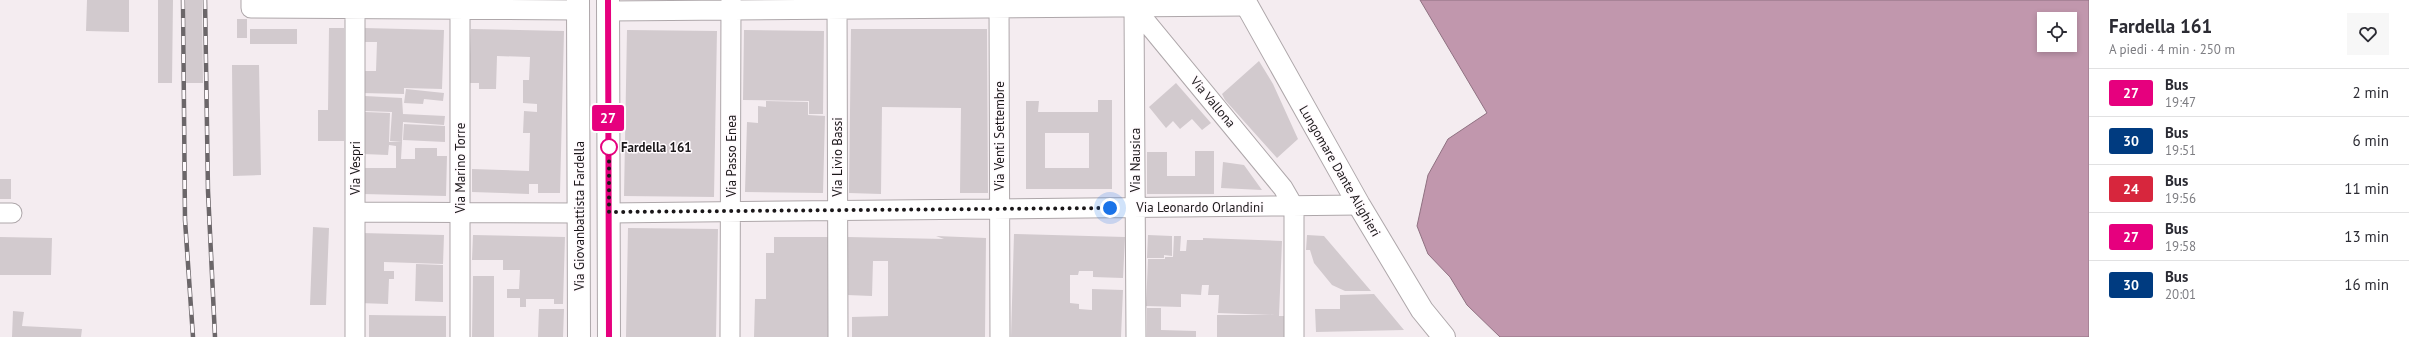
<!DOCTYPE html>
<html lang="it">
<meta charset="utf-8">
<style>
:root{--surface:#fff;--page:#f7f7f7;--text:#2b2b33;--muted:#7c7c81;--line:#e1e1e2}
body{margin:0;font-family:"PT Sans",sans-serif;background:var(--page);color:var(--text);height:100vh;display:flex;flex-direction:column;font-size:15px;white-space:nowrap}
*{box-sizing:border-box;margin:0}
p{font-size:13px;color:var(--muted)}
.icon{flex:none;width:22px;height:22px;fill:none;stroke:currentColor;stroke-width:2;stroke-linecap:round;stroke-linejoin:round}
.map{position:relative;flex:1;overflow:hidden}
.details{display:flex;flex-direction:column;background:var(--surface);width:320px}
.details>*{flex:none}
.badge{padding:0 8px;border-radius:3px;font-size:14px;line-height:26px}
.buttons{position:absolute;left:2037px;top:12px;display:grid;gap:8px}
.buttons a{display:grid;place-items:center;width:40px;height:40px;border-radius:0px;background:var(--surface);box-shadow:0 2px 6px #0003;font-size:20px}
.you{position:absolute;width:20px;height:20px;margin:-10px;border:3px solid #fff;border-radius:50%;background:#1a73e8;box-shadow:0 0 0 6px #1a73e833}
.map>.badge{position:absolute;translate:-50% -50%;box-shadow:0 0 0 2px #fff}
.round{display:grid;place-items:center;flex:none;width:42px;height:42px;border-radius:0px;background:var(--page)}
.overview{display:flex;align-items:center;justify-content:space-between;height:68px;padding:0 20px}
h1{font-size:19px;font-weight:700;line-height:30px}
ul{padding:0;list-style:none}
li{display:flex;align-items:center;gap:12px;height:48px;padding:0 20px;border-top:1px solid var(--line)}
li div{flex:1}
li b{display:block;font-size:15px}
li em{font-style:normal}
li .badge{min-width:44px;font-weight:700;text-align:center}
main{display:flex;flex:1;min-height:0}
.map>svg:first-child{display:block}
</style>
<main>
<div class="map">
<svg width="2089" height="337" viewBox="0 0 2089 337">
<rect width="100%" height="100%" fill="#f4ecf0"/>
<path fill="#c197ad" stroke="#8f7181" fill-rule="evenodd" d="M1420,0H2089V337H1500L1467,305L1450,277L1428,254L1417,226L1428,175L1448,139L1487,113ZM2044,19H2070V45H2044Z"/>
<path fill="#d2cace" fill-rule="evenodd" d="M87,0H129V32L86,31Z
M158,0H173L172,83H158Z
M186,0H202L203,83H186Z
M237,19H247V38H237Z
M329,28H344V141H318V110H328Z
M364,28L444,30L442,89L404,88V94L362,93L363,71H376L377,42H363Z
M250,29H297V44H250Z
M471,29L564,31L560,193H538V184H529V194L472,192V169L529,171L530,133H523L524,111L537,112V104L523,103V80H529L530,57L497,56L496,89H479V83H469Z
M851,29H987L988,193H960L961,108L882,107L881,194L849,193Z
M627,30L717,31L714,197L624,196Z
M744,30L824,31L823,114H809V101L743,100Z
M1259,61L1273,84L1298,139L1277,158L1225,100L1222,94Z
M232,65H259L261,175L233,176Z
M1176,83L1211,123L1202,130L1192,119L1180,129L1173,121L1166,128L1149,107Z
M406,89L444,93L443,101L424,99L423,104L404,103Z
M365,96L402,98L403,114L445,116L444,125L403,122L402,142L390,141L392,112L365,111Z
M1098,100H1112V189H1026V101H1039L1038,112H1098ZM1045,133H1089V168H1045Z
M766,101L808,102V115L825,116L823,193L745,192L747,122L758,123V106L766,107Z
M365,112L390,113L389,142H402L401,159H415V148H437V156H447L446,196L363,194L364,168H396V146L389,145L388,155L363,154Z
M404,124L445,126V142L403,140Z
M1195,151H1214V194H1147V152H1167V176H1195Z
M1223,162L1244,165L1262,190L1221,188Z
M0,179H11V199H0Z
M313,227L329,228L326,305H310Z
M628,228L718,229L716,337H626Z
M361,233L444,235L443,264L384,262V271H394V279H389L388,304L359,303Z
M1014,234L1125,237L1123,278L1093,277V271H1079L1078,275H1070V303L1079,304V309L1092,310V289L1123,290L1121,337H1011Z
M473,235L565,237L563,304H554V299H526V307H520V298H507V289H519L520,270H503V260H472Z
M1148,235L1172,236V256L1164,255V258H1147Z
M1307,235L1324,236L1371,291H1345L1332,285L1314,263L1310,250H1306Z
M936,236L986,238L985,337H852V317L888,316V261H873L872,296L847,295L848,237L944,239Z
M1174,236H1181L1180,251H1186L1187,240H1203V238L1282,241L1279,316H1285V337H1217V315H1275L1218,313L1219,295H1208L1209,285H1202L1201,295L1181,294V307L1146,306L1148,259H1165V257H1173Z
M0,237L52,238L51,275H0Z
M774,237H829L828,337H754L755,299H766V253H774Z
M416,264L443,265V302L415,301Z
M473,276H494V337H472Z
M1374,294L1404,330L1316,332L1315,309H1340V295Z
M1147,308H1161V330L1196,331V337H1147Z
M539,309H564L563,337H538Z
M13,311L24,312L22,326L82,329L81,337H12Z
M369,315L446,316V337H369Z"/>
<g fill="none" stroke-linecap="round" stroke-linejoin="round">
<defs>
<path id="minor" d="M251,0V8L578,10
M355,0V337
M460,0V337
M837,0L838,337
M999,0L1000,337
M1129,1L1283,188L1294,207V337
M1134,7L1136,337
M608,11L1247,6
M355,212L579,213
M0,213H12
M609,213L1359,205
M730,337L731,0"/>
<path id="major" d="M578,0L579,337
M608,0L609,337
M1244,0L1359,205L1422,310L1444,337"/>
</defs>
<use href="#minor" stroke="#aea7aa" stroke-width="21"/>
<use href="#major" stroke="#aea7aa" stroke-width="24"/>
<use href="#minor" stroke="#fff" stroke-width="19"/>
<use href="#major" stroke="#fff" stroke-width="22"/>
<defs>
<path id="rail" d="M183,0L185,220L193,337
M205,0L208,191L215,337"/>
</defs>
<use href="#rail" stroke="#6b6669" stroke-width="4.5"/>
<use href="#rail" stroke="#fffafd" stroke-width="3" stroke-dasharray="9" stroke-linecap="butt"/>
</g>
<g fill="none" stroke-linecap="round" stroke-linejoin="round">
<defs>
<path id="line" d="M608,0L609,337"/>
</defs>
<use href="#line" stroke="#fff" stroke-width="9"/>
<use href="#line" stroke="#e6007e" stroke-width="6"/>
<path stroke="#1a1719" stroke-width="4" stroke-dasharray="0 7.2" d="M609,147V212L1110,208"/>
</g>
<circle fill="#fff" stroke="#e6007e" stroke-width="2" cx="609" cy="147" r="8"/>
<g text-anchor="middle" dominant-baseline="central" stroke-width="3" stroke-linejoin="round" paint-order="stroke">
<g font-size="13" fill="#1a1719" stroke="#fffafd">
<text transform="translate(1213 102) rotate(50)">Via Vallona</text>
<text transform="translate(999 136) rotate(-90)">Via Venti Settembre</text>
<text transform="translate(731 156) rotate(-90)">Via Passo Enea</text>
<text transform="translate(837 157) rotate(-90)">Via Livio Bassi</text>
<text transform="translate(1135 160) rotate(-90)">Via Nausica</text>
<text transform="translate(355 168) rotate(-90)">Via Vespri</text>
<text transform="translate(460 168) rotate(-90)">Via Marino Torre</text>
<text transform="translate(1340 171) rotate(60)">Lungomare Dante Alighieri</text>
<text x="1200" y="207">Via Leonardo Orlandini</text>
<text transform="translate(579 216) rotate(-90)">Via Giovanbattista Fardella</text>
</g>
<g font-size="13" font-weight="bold" fill="#1a1719" stroke="#fffafd" text-anchor="start">
<text x="621" y="147">Fardella 161</text>
</g>
</g>
</svg>
<div class="buttons">
<a><svg class="icon" aria-label="locate" viewBox="0 0 24 24"><circle cx="12" cy="12" r="6"/><path d="M12 2v4M12 18v4M2 12h4M18 12h4"/></svg></a>
</div>
<div class="you" style="left:1110px;top:208px"></div>
<b class="badge" style="left:608px;top:118px;background:#e6007e;color:#fff">27</b>
</div>
<section class="details">
<div class="overview"><div><h1>Fardella 161</h1><p>A piedi · 4 min · 250 m</p></div><a class="round"><svg class="icon" aria-label="heart" viewBox="0 0 24 24"><path d="M12 20l-8-8c-3-5 5-10 8-4 3-6 11-1 8 4z"/></svg></a></div>
<ul>
<li><span class="badge" style="background:#e6007e;color:#fff">27</span><div><b>Bus</b><p>19:47</p></div><em>2 min</em></li>
<li><span class="badge" style="background:#003b80;color:#fff">30</span><div><b>Bus</b><p>19:51</p></div><em>6 min</em></li>
<li><span class="badge" style="background:#d7263d;color:#fff">24</span><div><b>Bus</b><p>19:56</p></div><em>11 min</em></li>
<li><span class="badge" style="background:#e6007e;color:#fff">27</span><div><b>Bus</b><p>19:58</p></div><em>13 min</em></li>
<li><span class="badge" style="background:#003b80;color:#fff">30</span><div><b>Bus</b><p>20:01</p></div><em>16 min</em></li>
</ul>
</section>
</main>
